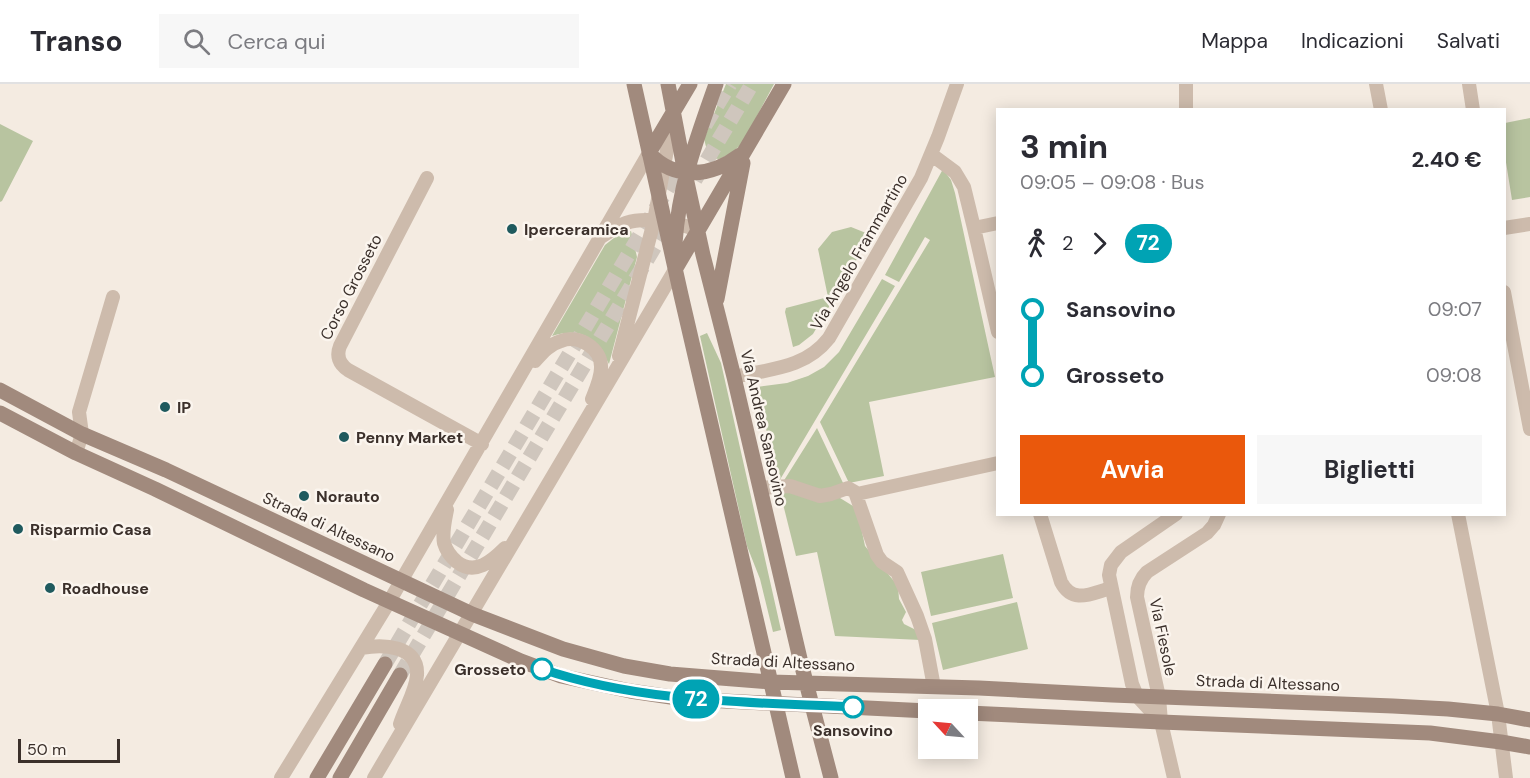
<!DOCTYPE html>
<html lang="it">
<meta charset="utf-8">
<style>
:root{--surface:#fff;--page:#f7f7f7;--text:#2b2b33;--muted:#7c7c81;--line:#e1e1e2;--accent:#ea580c}
body{margin:0;font-family:"DM Sans",sans-serif;background:var(--page);color:var(--text);height:100vh;display:flex;flex-direction:column;font-size:22px;white-space:nowrap}
*{box-sizing:border-box;margin:0}
p{font-size:20px;color:var(--muted)}
.icon{flex:none;width:33px;height:33px;fill:none;stroke:currentColor;stroke-width:2;stroke-linecap:round;stroke-linejoin:round}
.map{position:relative;flex:1;overflow:hidden}
.panel{position:absolute;left:996px;top:24px;width:510px;height:408px;display:flex;flex-direction:column;background:var(--surface);border-radius:0px;box-shadow:0 3px 15px #0003}
.panel>*{flex:none}
.badge{padding:0 12px;border-radius:20px;font-size:21px;line-height:39px}
.needle{width:39px;rotate:296deg}
.controls{position:absolute;left:918px;top:615px;display:grid;gap:12px}
.controls a{display:grid;place-items:center;width:60px;height:60px;border-radius:0px;background:var(--surface);box-shadow:0 3px 15px #0003;font-size:30px}
.scale{position:absolute;left:18px;bottom:15px;width:102px;box-sizing:border-box;padding-left:6px;border:3px solid #3b302b;border-top:0;font-size:16px;line-height:21px;white-space:nowrap;color:#3b302b;-webkit-text-stroke:4px #fbf5ee;paint-order:stroke}
.map>.badge{position:absolute;translate:-50% -50%;box-shadow:0 0 0 3px #fff}
.legs{display:flex;align-items:center;gap:9px;height:66px;padding:0 24px;font-size:20px}
.legs p{margin-inline-start:auto}
.headline{display:flex;align-items:center;justify-content:space-between;height:102px;padding:0 24px}
h1{font-size:33px;font-weight:700;line-height:45px}
.action{display:flex;gap:12px;margin-top:auto;padding:12px 24px}
.action a{flex:1;height:69px;border-radius:0px;background:var(--accent);color:#fff;font-size:24px;font-weight:700;line-height:69px;text-align:center}
.action a+a{background:var(--page);color:var(--text)}
ul{padding:0 24px;list-style:none}
li{display:flex;align-items:center;gap:21px;height:66px;font-size:22px}
li i{display:grid;place-items:center;width:9px;height:100%;margin:0 8px;background:currentColor}
li i::after{content:'';width:15px;height:15px;margin:-8px;border:4px solid;border-radius:50%;background:var(--surface)}
li p{margin-inline-start:auto}
li:first-child i{background:linear-gradient(#0000 50%,currentColor 0)}
li:last-child i{background:linear-gradient(currentColor 50%,#0000 0)}
header{display:flex;align-items:center;gap:36px;box-sizing:border-box;height:84px;padding:0 30px;background:var(--surface);border-bottom:2px solid var(--line)}
header strong{font-size:28px}
nav{display:flex;gap:33px;margin-inline-start:auto;font-size:21px}
.search{width:420px;height:54px;background:var(--page);display:flex;align-items:center;gap:15px;box-sizing:border-box;padding:0 21px;border-radius:0px;color:var(--muted);font-size:22px}
.map>svg:first-child{display:block}
</style>
<header>
<strong>Transo</strong>
<div class="search"><svg class="icon" aria-label="search" viewBox="0 0 24 24"><circle cx="10" cy="10" r="6"/><path d="M15 15l6 6"/></svg>Cerca qui</div>
<nav><a>Mappa</a><a>Indicazioni</a><a>Salvati</a></nav>
</header>
<div class="map">
<svg width="1530" height="694" viewBox="0 0 1530 694">
<rect width="100%" height="100%" fill="#f4ebe1"/>
<path fill="#b8c4a0" d="M726,0H774L742,60L730,70L719,75L709,74L704,55Z
M1530,34V113L1512,116L1505,72V39Z
M0,40L33,57L2,117L0,118Z
M943,85L951,96L955,109L995,293L869,318L884,392L849,399L820,338L930,156L925,153L899,198L885,191Z
M851,143L871,151L813,250L799,261L793,263L785,228L786,224L828,213L818,165L832,148Z
M631,147L637,173L609,280C595,253 582,243 552,252L605,161L619,150Z
M882,195L895,202L778,399L757,303L787,299L808,292L824,283L839,268Z
M707,249L721,279L781,546L773,548L760,495L747,462L700,252Z
M817,344L844,401L821,409L783,398Z
M780,408L840,414L853,422L858,429L865,462L898,502L899,515L906,528L902,536L904,540L920,548L921,556L835,552L817,468L796,472Z
M1003,470L1013,514L931,532L921,488Z
M1017,518L1028,565L943,586L932,539Z"/>
<g fill="none" stroke-linecap="round" stroke-linejoin="round">
<path stroke="#cfc6bd" stroke-width="15" stroke-dasharray="15 8" stroke-linecap="butt" d="M705,41L730,0
M695,96L752,0
M385,580L684,77
M400,591L670,137"/>
<path stroke="#cdbbac" stroke-width="14" d="M1376,0L1381,26
M1469,0L1473,26
M1186,26V0
M932,71L955,88L964,103L974,144L998,248
M427,94L340,262C336,272 339,280 348,286L482,360
M974,144L998,139
M1504,144L1530,140
M601,153C609,148 617,142 626,139C647,132 678,139 698,146
M1504,208L1530,345
M619,272L654,137L673,33
M535,277C543,268 550,260 561,257C578,250 602,264 601,284C601,294 596,305 592,315
M734,293C769,285 805,285 829,254L921,94L938,53L957,0
M76,369L82,350L79,328L113,213
M760,404L790,402L820,412L831,410L848,404L855,408L877,471L882,478L897,488L917,532L925,555L934,603
M857,410L998,379
M447,426C445,436 442,448 444,459C446,466 451,473 457,478C475,492 492,477 505,464
M1040,430L1061,498C1073,521 1092,509 1111,504
M1458,430L1498,630L1506,694
M362,564C382,560 419,561 417,591C416,607 405,624 400,640
M1161,638L1137,612L1132,600L1109,491L1111,481L1121,468L1176,430
M281,694L389,518L649,69
M374,694L676,184
M1174,694L1161,638L1159,613L1137,513C1137,503 1140,495 1147,488L1207,449L1214,441L1219,430"/>
<path stroke="#a18a7d" stroke-width="15" d="M634,0L681,211L793,694
M668,0L685,89L703,171L734,293L801,579L831,694
M649,69C675,97 711,93 740,71
M649,69L690,0
M675,159C679,101 697,54 716,0
M676,184L784,0
M717,215L743,79
M0,306L82,350L166,386L472,530L563,565L624,582L670,590L771,598L979,604L1112,611L1393,622L1448,625L1498,630L1530,636
M0,329L76,369L155,405L364,506L521,577L561,592L630,607L684,615L928,627
M968,629L1161,638L1430,649L1501,658L1530,663
M317,694L385,580
M340,694L400,591"/>
</g>
<g fill="none" stroke-linecap="round" stroke-linejoin="round">
<defs>
<path id="line-1" d="M542,585C642,619 749,618 853,623"/>
</defs>
<use href="#line-1" stroke="#fff" stroke-width="14"/>
<use href="#line-1" stroke="#00a3b4" stroke-width="9"/>
</g>
<g fill="#1f5a5e" stroke="#fbf5ee" stroke-width="2">
<circle cx="512" cy="145" r="6"/>
<circle cx="165" cy="323" r="6"/>
<circle cx="344" cy="353" r="6"/>
<circle cx="304" cy="412" r="6"/>
<circle cx="18" cy="445" r="6"/>
<circle cx="50" cy="504" r="6"/>
</g>
<g fill="#fff" stroke="#00a3b4" stroke-width="3">
<circle cx="542" cy="585" r="10"/>
<circle cx="853" cy="623" r="10"/>
</g>
<g text-anchor="middle" dominant-baseline="central" stroke-width="5" stroke-linejoin="round" paint-order="stroke">
<g font-size="16" font-weight="bold" fill="#3b302b" stroke="#fbf5ee" text-anchor="start">
<text x="524" y="145">Iperceramica</text>
<text x="177" y="323">IP</text>
<text x="356" y="353">Penny Market</text>
<text x="316" y="412">Norauto</text>
<text x="30" y="445">Risparmio Casa</text>
<text x="62" y="504">Roadhouse</text>
</g>
<g font-size="16" fill="#3b302b" stroke="#fbf5ee">
<text transform="translate(859 168) rotate(-60)">Via Angelo Frammartino</text>
<text transform="translate(351 203) rotate(-63)">Corso Grosseto</text>
<text transform="translate(764 344) rotate(77)">Via Andrea Sansovino</text>
<text transform="translate(329 443) rotate(25)">Strada di Altessano</text>
<text transform="translate(1163 553) rotate(78)">Via Fiesole</text>
<text transform="translate(783 578) rotate(3)">Strada di Altessano</text>
<text transform="translate(1268 599) rotate(2)">Strada di Altessano</text>
</g>
<g font-size="16" font-weight="bold" fill="#3b302b" stroke="#fbf5ee" text-anchor="end">
<text x="526" y="585">Grosseto</text>
<text x="853" y="646" text-anchor="middle">Sansovino</text>
</g>
</g>
</svg>
<div class="controls">
<a><svg class="needle" viewBox="-14 -14 28 28"><path d="M0-13l5 13h-10z" fill="#e53935"/><path d="M0 13l5-13h-10z" fill="#7c7c81"/></svg></a>
</div>
<div class="scale">50 m</div>
<b class="badge" style="left:696px;top:615px;background:#00a3b4;color:#fff">72</b>
<section class="panel">
<div class="headline"><div><h1>3 min</h1><p>09:05 – 09:08 · Bus</p></div><b>2.40 €</b></div>
<div class="legs"><svg class="icon" aria-label="walk" viewBox="0 0 24 24"><circle cx="13" cy="4" r="2"/><path d="M13 8l-2 6 4 7M11 14l-3 7M7 12l3-4h3l4 4"/></svg>2<svg class="icon" aria-label="forward" viewBox="0 0 24 24"><path d="M9 5l7 7-7 7"/></svg><b class="badge" style="background:#00a3b4;color:#fff">72</b></div>
<ul>
<li><i style="color:#00a3b4"></i><b>Sansovino</b><p>09:07</p></li>
<li><i style="color:#00a3b4"></i><b>Grosseto</b><p>09:08</p></li>
</ul>
<div class="action"><a>Avvia</a><a>Biglietti</a></div>
</section>
</div>
